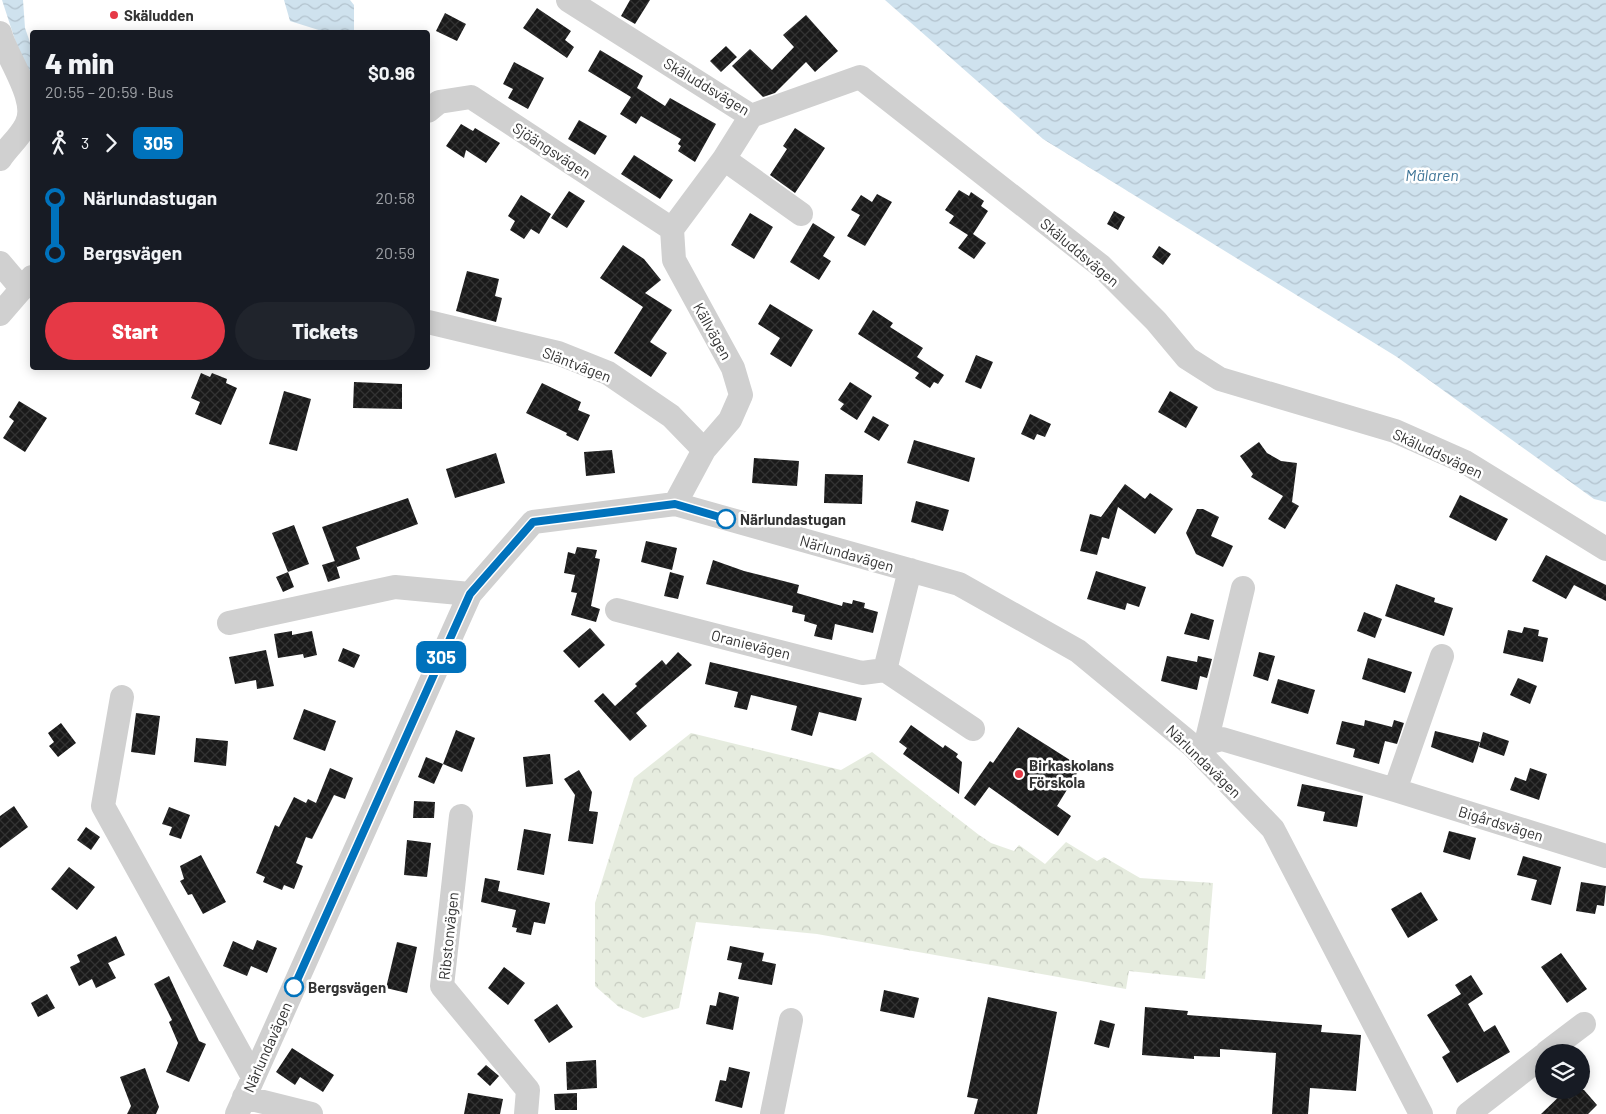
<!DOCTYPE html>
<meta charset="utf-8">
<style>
:root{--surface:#171b24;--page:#20242c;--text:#f1f3f6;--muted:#9ea1a6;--accent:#e63946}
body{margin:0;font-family:Barlow,sans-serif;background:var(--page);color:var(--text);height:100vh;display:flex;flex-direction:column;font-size:19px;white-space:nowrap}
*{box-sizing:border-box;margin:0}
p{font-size:16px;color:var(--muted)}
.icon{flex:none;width:28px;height:28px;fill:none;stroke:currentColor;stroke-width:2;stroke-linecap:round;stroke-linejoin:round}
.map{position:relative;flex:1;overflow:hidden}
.details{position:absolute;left:30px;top:30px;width:400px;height:340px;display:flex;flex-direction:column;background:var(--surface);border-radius:5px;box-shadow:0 2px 12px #0003}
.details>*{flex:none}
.badge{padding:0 10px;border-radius:8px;font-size:18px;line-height:32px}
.buttons{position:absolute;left:1535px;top:1044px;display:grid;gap:10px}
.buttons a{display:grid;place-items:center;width:55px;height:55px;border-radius:50%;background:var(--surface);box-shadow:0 2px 12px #0003;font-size:25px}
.map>.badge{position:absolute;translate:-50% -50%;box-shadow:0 0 0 2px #fff}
.legs{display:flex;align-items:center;gap:8px;height:55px;padding:0 15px;font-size:16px}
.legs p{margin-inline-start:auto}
.head{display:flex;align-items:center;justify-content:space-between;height:85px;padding:0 15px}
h1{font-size:28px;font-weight:800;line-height:38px}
.action{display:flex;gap:10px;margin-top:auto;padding:10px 15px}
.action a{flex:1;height:58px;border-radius:30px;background:var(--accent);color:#fff;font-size:20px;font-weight:800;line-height:58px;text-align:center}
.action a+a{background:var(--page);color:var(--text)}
ul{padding:0 15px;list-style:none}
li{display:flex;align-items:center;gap:18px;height:55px;font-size:19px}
li i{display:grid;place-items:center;width:8px;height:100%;margin:0 6px;background:currentColor}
li i::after{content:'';width:12px;height:12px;margin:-6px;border:4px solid;border-radius:50%;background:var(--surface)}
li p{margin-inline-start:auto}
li:first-child i{background:linear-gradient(#0000 50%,currentColor 0)}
li:last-child i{background:linear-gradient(currentColor 50%,#0000 0)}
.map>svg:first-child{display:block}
</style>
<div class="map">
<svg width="1606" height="1114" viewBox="0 0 1606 1114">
<defs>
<pattern id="park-crowns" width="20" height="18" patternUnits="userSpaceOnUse" patternTransform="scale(1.25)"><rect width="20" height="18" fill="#e6ecdf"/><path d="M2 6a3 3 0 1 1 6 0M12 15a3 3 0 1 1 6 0" fill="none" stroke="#c6cbc0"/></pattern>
<pattern id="water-waves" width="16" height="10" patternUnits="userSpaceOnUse" patternTransform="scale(1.25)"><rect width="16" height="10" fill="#cfe2ee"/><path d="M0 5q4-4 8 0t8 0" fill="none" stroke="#b2c2cd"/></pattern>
<pattern id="building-cross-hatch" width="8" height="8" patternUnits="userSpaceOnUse" patternTransform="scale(1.25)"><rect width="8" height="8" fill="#1a1a1a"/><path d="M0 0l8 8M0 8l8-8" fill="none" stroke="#333"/></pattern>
</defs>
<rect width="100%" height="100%" fill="#fff"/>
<path fill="url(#park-crowns)" d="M691,733L841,770L872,752L979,835L991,843L1014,851L1019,845L1045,864L1066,842L1097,861L1104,857L1140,878L1213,883L1205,979L1129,971L1126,989L817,934L696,922L679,1008L643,1018L619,1007L595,986V903L634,778Z"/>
<path fill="url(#water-waves)" d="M2,0H23L25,28L32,48V92Z
M284,0H350L354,5V32H325L290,21Z
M885,0H1606V502L1594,499L1397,357L1043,139Z"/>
<path fill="url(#building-cross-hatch)" d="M630,0H650L635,24L621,16Z
M537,8L571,31L565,40L574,47L567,58L523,28Z
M445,13L466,24L457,41L436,31Z
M806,15L838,51L815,72L806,62L775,93L763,97L732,66L750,49L772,70L794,47L783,35Z
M726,46L737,57L721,72L710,61Z
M600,50L643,76L637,88L665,106L670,98L716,124L695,162L678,151L681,146L678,144L681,139L641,116L636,124L620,114L631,97L588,71Z
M514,62L544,78L528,109L508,98L513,89L503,84Z
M579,120L607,136L595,155L568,139Z
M461,124L473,131L475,128L500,143L486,163L466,150L464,158L446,146Z
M795,128L825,148L795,193L770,175L787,149L783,146Z
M634,155L673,180L660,199L621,174Z
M959,190L969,196L971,192L984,201L981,206L988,211L973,234L986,243L974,259L958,248L968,235L949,223L954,216L945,210Z
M569,191L585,201L567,228L551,218Z
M877,194L892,202L865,246L847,236L860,215L851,210L861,195L872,202Z
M521,195L551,214L539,234L531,229L524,239L510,230L515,221L508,216Z
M1114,211L1125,217L1118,230L1107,224Z
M750,213L773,227L754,259L731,245Z
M813,223L835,237L823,256L831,261L819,280L790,262Z
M623,245L644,259L661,280L645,293L672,310L650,342L667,353L651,377L614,353L643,307L600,278Z
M1159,246L1171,254L1163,265L1152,257Z
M467,271L499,279L495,296L502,298L496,322L456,311Z
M770,304L813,330L791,367L770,354L780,338L758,324Z
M873,310L893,323L890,327L923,348L917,357L944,375L938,384L934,382L930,388L915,378L919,373L858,334Z
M976,355L993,362L981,389L965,382Z
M201,373L210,377L212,373L227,379L226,383L237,388L221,425L195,414L200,402L191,398Z
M354,382L402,384V409L353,408Z
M850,382L872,396L857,420L840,409L844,404L838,400Z
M542,383L581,402L578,410L590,415L578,441L566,435L567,433L526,413Z
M284,391L311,399L297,451L269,444Z
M1170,391L1198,407L1186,428L1158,412Z
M19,401L47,418L25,452L3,438L14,421L9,417Z
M1030,414L1051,424L1045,437L1037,434L1034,440L1021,434Z
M873,416L889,425L879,441L864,432Z
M914,440L975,458L969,482L907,463Z
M1259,442L1267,453L1281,461L1297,463L1292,502L1299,506L1285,529L1268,519L1283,496L1251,477L1253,474L1240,456Z
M612,450L615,473L586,476L584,452Z
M496,453L505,483L455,498L446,469Z
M754,458L799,461L797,486L752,483Z
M825,474L863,475L862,504L824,503Z
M1125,484L1145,499L1150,493L1173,509L1155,534L1118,507L1109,539L1102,537L1097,555L1080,551L1090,514L1101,517Z
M1460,495L1508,519L1496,541L1449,517Z
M408,498L418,524L356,547L360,559L337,567L322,527Z
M916,501L949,510L943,531L911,522Z
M1197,509H1203L1219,517L1211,536L1233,546L1223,567L1196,554L1186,533Z
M294,525L309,564L288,572L272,533Z
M646,541L677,548L672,570L641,562Z
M577,547L597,550L595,558L600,559L591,606L600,609L596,622L571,615L577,593L571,592L575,575L564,573L568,552L575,554Z
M1546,555L1606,585V601L1574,585L1566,599L1532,581Z
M713,560L744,571L799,585L797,593L842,606L843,602L852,604L853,600L865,603L864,608L878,612L873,633L835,624L832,640L814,636L817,625L804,621L805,615L792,612L793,606L706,584Z
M335,561L340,578L328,582L322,565Z
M1096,571L1146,587L1139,607L1127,603L1125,610L1087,599Z
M288,572L294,587L283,592L276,577Z
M670,572L684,576L678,599L664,596Z
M1396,584L1435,598L1434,602L1453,608L1444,636L1385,616Z
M1364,612L1382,619L1375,638L1357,631Z
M1191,613L1214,620L1209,640L1184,634Z
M1524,627L1539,630L1538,636L1548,638L1543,662L1503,653L1508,630L1522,633Z
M590,628L605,645L579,668L563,651Z
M292,631V635L312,631L317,655L304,658L303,654L278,658L274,634Z
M343,648L360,655L354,668L338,661Z
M266,650L274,686L257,689L256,680L235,684L229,657Z
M678,652L692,665L636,713L647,726L630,741L594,701L603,693L615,706L637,686L635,684L662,660L666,665Z
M1259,652L1275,656L1268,681L1253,676Z
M1167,656L1197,662L1198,656L1212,659L1207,678L1200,676L1197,690L1161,681Z
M1368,658L1412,672L1405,693L1362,679Z
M710,662L862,698L856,721L819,712L812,736L791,730L797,706L751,695L747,710L734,707L738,692L705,684Z
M1518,678L1537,686L1530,704L1510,695Z
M1278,679L1315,690L1308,714L1271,703Z
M304,709L336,721L325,751L293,739Z
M136,713L160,716L155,755L131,752Z
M1365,720L1392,727L1394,720L1404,723L1397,744L1385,741L1379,764L1353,757L1355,749L1336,744L1342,721L1364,726Z
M61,723L76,743L58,757L49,746L54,742L48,733Z
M911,725L943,748L945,745L958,754L956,757L962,762L959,794L903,754L907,748L899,742Z
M1018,727L1081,767L1057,806L1071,816L1058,836L989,787L975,806L964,798L990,761L993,763Z
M456,730L475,738L462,772L443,764Z
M1435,731L1480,742L1473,763L1431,747Z
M1483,732L1509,741L1504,756L1479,747Z
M196,738L228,741L226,766L194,762Z
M550,754L553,784L526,787L523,757Z
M426,757L443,764L434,784L418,777Z
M330,768L353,778L345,799L334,795L312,839L306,837L296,863L303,866L294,889L284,885L282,890L263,882L265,877L256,873L275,825L279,827L294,797L306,803L308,799L316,803Z
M1530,768L1547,774L1539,800L1510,790L1515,777L1526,781Z
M579,770L592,792L589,811L598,812L593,844L568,841L575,795L564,779Z
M1302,784L1363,796L1357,827L1323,821L1325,812L1297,806Z
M414,801L435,802L434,818H413Z
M14,806L28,827L0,848V816Z
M169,807L190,815L181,839L169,835L172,827L162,824Z
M86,827L100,837L91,850L77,840Z
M524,829L551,834L544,875L517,870Z
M1449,831L1476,838L1470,860L1443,852Z
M407,840L431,843L427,877L404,875Z
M201,855L226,902L203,914L192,894L188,895L180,881L184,879L180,866Z
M1523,856L1561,867L1551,905L1531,900L1537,880L1517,875Z
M69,867L95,887L77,910L51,889Z
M485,878L500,881L498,891L550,903L545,924L534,922L531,935L516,932L517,928L512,927L516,910L481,902Z
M1581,882L1606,886L1604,906L1597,905L1595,914L1576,911Z
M1421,892L1438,920L1408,938L1391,909Z
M116,936L125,955L108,963L116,978L96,988L92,979L79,986L70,967L80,962L77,955Z
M257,940L277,948L267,973L251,966L247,976L223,966L233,941L253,950Z
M397,942L417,947L407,993L386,988Z
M730,946L764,953L762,961L776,964L772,985L738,979L742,963L727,960Z
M1561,953L1587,989L1567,1003L1541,967Z
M504,967L525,983L508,1005L488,988Z
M1471,975L1483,994L1468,1004L1484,1032L1495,1025L1510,1052L1457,1083L1442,1057L1450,1052L1427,1015L1461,994L1455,985Z
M169,976L199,1041L206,1044L189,1082L166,1072L178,1043L169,1022L172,1020L154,984Z
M884,990L919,998L914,1018L880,1011Z
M719,992L739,997L733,1030L706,1024L710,1005L716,1006Z
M47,994L55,1008L38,1017L31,1003Z
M988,997L1057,1012L1037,1114H974L978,1099L967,1097Z
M557,1004L573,1027L549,1043L534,1020Z
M1145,1007L1188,1011L1187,1015L1322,1025L1321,1032L1361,1035L1356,1091L1310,1088L1308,1114H1272L1276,1053L1220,1049V1057L1194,1056V1059L1142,1055Z
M1100,1020L1115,1024L1109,1048L1094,1044Z
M292,1048L334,1075L323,1092L300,1077L295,1085L276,1072Z
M596,1060L597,1088L567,1090L566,1062Z
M486,1065L499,1076L490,1086L477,1074Z
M729,1067L750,1072L742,1108L715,1101L720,1080L726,1081Z
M145,1068L159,1107L156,1114H127L131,1106L120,1077Z
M1566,1090H1584L1597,1105L1588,1114H1541Z
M468,1093L503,1099L500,1114H464Z
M577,1093V1110H555L554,1094Z"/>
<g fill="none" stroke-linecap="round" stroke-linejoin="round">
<path stroke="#d0d0d0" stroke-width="24" d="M568,0L751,116
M0,33C6,57 40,101 26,125C20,137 8,147 0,159
M428,111L439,102L471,97L672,229
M751,116L860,77L1101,266L1156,321L1187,358L1220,379L1395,431L1465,462L1606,549
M751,116L724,159L801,214
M0,263L22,289
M0,314L32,277
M428,322L558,353L608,373L671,416L704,450
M675,504L704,450L730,420L741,395L733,368L674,260L672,229L724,159
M617,610L862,673L885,670L910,570
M229,623L395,587L470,594
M885,670L973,729
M122,697L103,806L253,1077
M1206,743L1243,588
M1193,746L1222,739L1395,790L1606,856
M1395,790L1442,656
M461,816L442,986L528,1090L526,1114
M1547,1052L1584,1024
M244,1097L311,1114
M237,1114L470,594L533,522L675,504L959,584L1078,651L1193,746L1273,829L1421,1114
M772,1114L791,1020
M1468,1114L1544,1055"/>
</g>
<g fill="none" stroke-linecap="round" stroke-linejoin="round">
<defs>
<path id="line-1" d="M294,987L470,594L533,522L675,504L726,519"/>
</defs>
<use href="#line-1" stroke="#fff" stroke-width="11"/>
<use href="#line-1" stroke="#0072bc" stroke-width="8"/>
</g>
<g fill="#e63946" stroke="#fff" stroke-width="2">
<circle cx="114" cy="15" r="5"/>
<circle cx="1019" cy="774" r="5"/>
</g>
<g fill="#fff" stroke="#0072bc" stroke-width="2.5">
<circle cx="726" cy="519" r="9"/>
<circle cx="294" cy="987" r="9"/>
</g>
<g text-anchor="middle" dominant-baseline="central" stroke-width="5" stroke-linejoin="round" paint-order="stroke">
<g font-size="15" font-weight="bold" fill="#333" stroke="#fff" text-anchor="start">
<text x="124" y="15">Skäludden</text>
<text x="1029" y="765">Birkaskolans<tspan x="1029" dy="17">Förskola</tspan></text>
</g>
<g font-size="15" fill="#333" stroke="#fff">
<text transform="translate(707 86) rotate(31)">Skäluddsvägen</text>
<text transform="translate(552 150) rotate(33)">Sjöängsvägen</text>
<text transform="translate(1080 252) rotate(40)">Skäluddsvägen</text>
<text transform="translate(713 331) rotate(61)">Källvägen</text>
<text transform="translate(577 364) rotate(21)">Släntvägen</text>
<text transform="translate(1438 453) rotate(25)">Skäluddsvägen</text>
<text transform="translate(847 553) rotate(16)">Närlundavägen</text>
<text transform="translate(751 644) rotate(14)">Oranievägen</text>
<text transform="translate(1204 761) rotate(44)">Närlundavägen</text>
<text transform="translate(1501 823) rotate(17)">Bigårdsvägen</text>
<text transform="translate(448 936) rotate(-84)">Ribstonvägen</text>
<text transform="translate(267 1047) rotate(-66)">Närlundavägen</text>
</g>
<g font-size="15" font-weight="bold" fill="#333" stroke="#fff" text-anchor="start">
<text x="740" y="519">Närlundastugan</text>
<text x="308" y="987">Bergsvägen</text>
</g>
<g font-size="16" font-style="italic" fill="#3f7597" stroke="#fff">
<text x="1432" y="174">Mälaren</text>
</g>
</g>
</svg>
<div class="buttons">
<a><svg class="icon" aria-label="layers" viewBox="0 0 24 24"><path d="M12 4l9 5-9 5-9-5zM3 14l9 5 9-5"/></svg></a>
</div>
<b class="badge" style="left:441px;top:657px;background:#0072bc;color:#fff">305</b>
<section class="details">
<div class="head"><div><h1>4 min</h1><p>20:55 – 20:59 · Bus</p></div><b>$0.96</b></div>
<div class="legs"><svg class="icon" aria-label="walk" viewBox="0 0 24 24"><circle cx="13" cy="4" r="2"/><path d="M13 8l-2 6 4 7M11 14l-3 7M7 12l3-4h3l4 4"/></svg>3<svg class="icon" aria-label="forward" viewBox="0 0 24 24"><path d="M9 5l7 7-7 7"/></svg><b class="badge" style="background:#0072bc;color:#fff">305</b></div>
<ul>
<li><i style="color:#0072bc"></i><b>Närlundastugan</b><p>20:58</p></li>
<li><i style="color:#0072bc"></i><b>Bergsvägen</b><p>20:59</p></li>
</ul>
<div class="action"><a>Start</a><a>Tickets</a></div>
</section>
</div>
